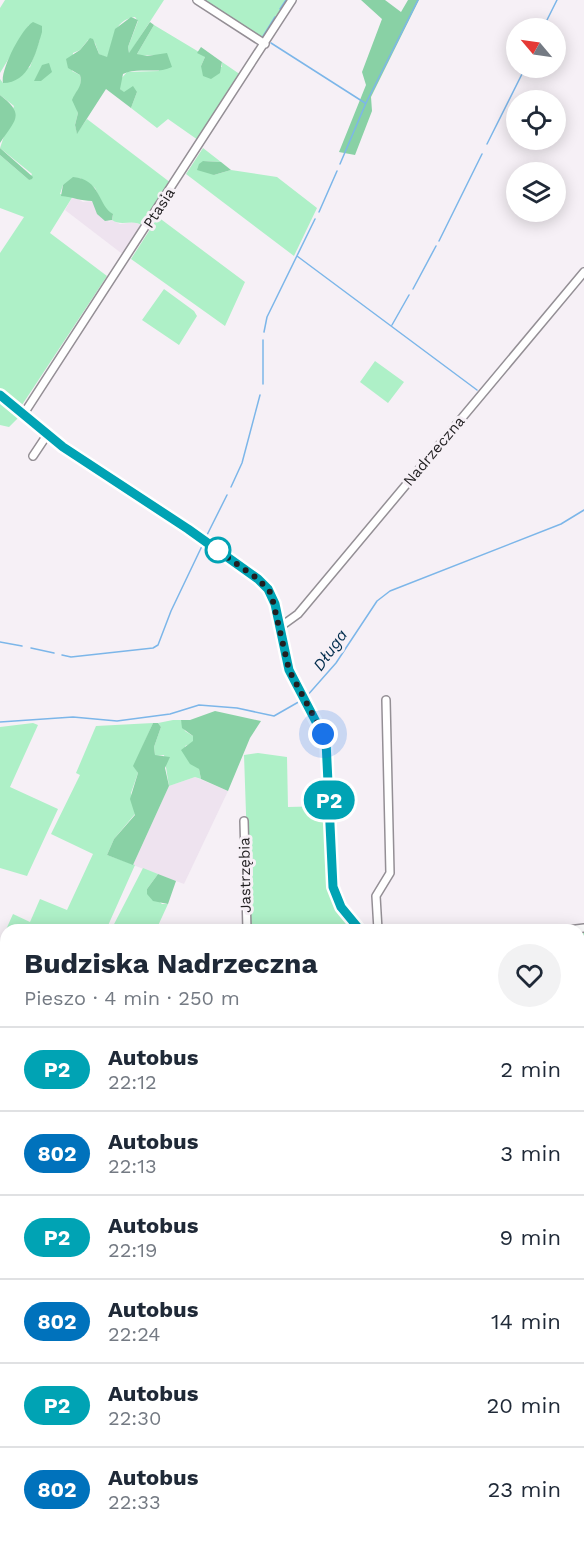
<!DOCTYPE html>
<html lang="pl">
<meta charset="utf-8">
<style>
:root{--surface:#fff;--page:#f2f2f3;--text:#1f2937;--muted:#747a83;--line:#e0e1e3}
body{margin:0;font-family:"Work Sans",sans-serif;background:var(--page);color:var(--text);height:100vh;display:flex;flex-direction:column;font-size:22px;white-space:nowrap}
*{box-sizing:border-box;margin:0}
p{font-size:20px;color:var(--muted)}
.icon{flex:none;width:33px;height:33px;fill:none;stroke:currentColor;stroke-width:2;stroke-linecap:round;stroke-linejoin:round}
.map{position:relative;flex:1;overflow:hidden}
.side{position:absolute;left:0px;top:924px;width:585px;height:620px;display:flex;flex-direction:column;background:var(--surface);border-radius:18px 18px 0 0;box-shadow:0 3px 15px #0003}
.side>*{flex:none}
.badge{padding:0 12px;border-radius:20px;font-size:21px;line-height:39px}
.needle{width:39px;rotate:299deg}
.fabs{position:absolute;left:506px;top:18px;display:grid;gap:12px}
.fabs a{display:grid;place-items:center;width:60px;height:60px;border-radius:50%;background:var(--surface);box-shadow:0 3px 15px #0003;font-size:30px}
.you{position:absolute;width:30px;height:30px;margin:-15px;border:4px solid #fff;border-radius:50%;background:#1a73e8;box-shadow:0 0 0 9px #1a73e833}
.map>.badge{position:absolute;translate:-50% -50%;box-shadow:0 0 0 3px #fff}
.round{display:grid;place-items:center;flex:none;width:63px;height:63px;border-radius:32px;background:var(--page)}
.headline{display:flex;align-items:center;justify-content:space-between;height:102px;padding:0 24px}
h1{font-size:28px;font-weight:700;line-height:45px}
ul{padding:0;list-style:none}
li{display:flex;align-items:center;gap:18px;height:84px;padding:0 24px;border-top:2px solid var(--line)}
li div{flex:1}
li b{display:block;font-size:22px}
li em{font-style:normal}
li .badge{min-width:66px;font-weight:700;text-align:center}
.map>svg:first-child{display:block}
</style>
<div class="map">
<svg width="584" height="1543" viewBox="0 0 584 1543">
<rect width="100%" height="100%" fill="#f6f0f6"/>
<path fill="#eee3ef" d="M73,196L83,202L92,201L109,222L112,220L120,224L134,222L143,226L125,256L65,210Z
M195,777L228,791L184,884L133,865L169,786Z"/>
<path fill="#aef0c7" d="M5,0H164L129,54L128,47L138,21L135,17C112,20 114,42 107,58L99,54L95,43L88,40L80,50L73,53L72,71L80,75C82,84 80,90 74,96L78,113L75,125L77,133L87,119L171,183L143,226C133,218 122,227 112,220L113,215L105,209L95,188L80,178L63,185L60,194L73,196L50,233L107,276L22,405L19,406L0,389V253L24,217L0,208V155L29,180L32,174L0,148L14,106L0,95V79L3,83L30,67L40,39L29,25L0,73V8Z
M201,0H288L263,40Z
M154,25L204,55L205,57L201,66L222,67V62L241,75L198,140L168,119L157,128L131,108L137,92L124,93L120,89V80L127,72L159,71L154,55L141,56L137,54Z
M203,148L221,162L203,161L214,175L231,170L277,177L317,208L294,256L186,174Z
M158,217L245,282L225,326L131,259Z
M164,289L194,311L197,316L179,345L142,320Z
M375,361L404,382L388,403L360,382Z
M0,402L18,418L9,427L0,425Z
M173,720H181L185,731L193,736V743L185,746L199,769L201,779L195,777L169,786L164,755L155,756L154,747L161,727L158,723Z
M33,723L38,725L10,787L58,809L27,876L0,868V727Z
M153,723L134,766L138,773L131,793L135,814L114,839L107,855L135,865L106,930H6V1006L0,1004V943L13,914L30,922L40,899L67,910L93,854L51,834L80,775L76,773L96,726Z
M258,753L287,757L288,807L326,806L331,896L338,912L354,930H250L244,755Z
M143,868L158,874L147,889L162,904H168L156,930H111Z
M579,933H584V1010H579Z
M0,1141H6V1263L0,1261Z
M0,1269L6,1270V1373L0,1371Z
M0,1403L6,1404V1434L0,1426Z
M579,1412L584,1415V1526L579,1543H509L511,1538H579Z
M0,1467L2,1473L6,1474V1524L0,1522Z"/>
<path fill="#89d1a5" d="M361,0H385L401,12L408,0H419L371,97L372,111L355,155L339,152L366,85L362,72L382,19Z
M131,17L138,20L128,47L129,53L150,22L154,25L137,54L147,56L167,53L172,67C156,75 138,66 123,74L120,89L124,92L133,86L137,92L131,108L106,89L77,134L75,125L78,113L72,100C76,90 83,87 80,75L68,68L66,59L80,50L90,38L93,39L99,54L107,57L115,29Z
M33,22L42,26V32C36,53 29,83 3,83C0,71 21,29 33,22Z
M201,47L222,62L220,73L211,79L203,76L201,66L205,57L197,53Z
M49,63L52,72L41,81H34L42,65Z
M0,95C26,115 15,120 0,143Z
M0,148L33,177L32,179L29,180L0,155Z
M203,161L221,162L231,170L214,175L197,170L199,164Z
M73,177C101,179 98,206 113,214L112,220L105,221L97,214L92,201C81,201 73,197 61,196L63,185Z
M215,711L261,721L250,738L228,791L201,779L199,769L190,764L181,750L193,741V736L182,728L181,720H190Z
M153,723H158L161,727L154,747L155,755L170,757L165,768L169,786L133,865L107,855L114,839L135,815L130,799L138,773L133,766Z
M158,874L176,881L168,904L153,901L147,894V889Z
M6,1092V1141H0V1105Z
M579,1098H584V1181L579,1174Z
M579,1185L584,1192V1262L579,1260Z
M584,1288V1409L579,1407V1298Z
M0,1426L6,1434V1474L2,1473L0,1467Z
M0,1522L6,1524V1538H102L105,1543H0Z
M393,1538H506L504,1543H401Z"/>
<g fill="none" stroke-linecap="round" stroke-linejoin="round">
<path stroke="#7cb6e9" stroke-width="1.5" d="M204,0L262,38L275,17
M280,9L286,0
M543,28L557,0
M271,43L365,103
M487,144L525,68
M340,164L366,103L418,0
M319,212L337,171
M439,241L482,154
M297,256L477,390
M413,289L436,246
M392,325L409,295
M264,332L267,317L315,219
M263,340V384
M231,487L242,463L260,395
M207,535L227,495
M0,642L22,646
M31,648L54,653
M62,655L71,657L153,648L158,645L171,611L202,546
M306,697L336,663L377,601L390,591L561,524L584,510
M0,722L73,717L117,721L170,714L199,705L237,708L274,716L302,700
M0,1116L6,1103"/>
<defs>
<path id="minor" d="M197,0L265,44
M0,395L63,447L188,529L258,579L268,589L275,604L289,670L325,741L334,891L345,912L360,930
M23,415L292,0
M33,456L47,435
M280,627L298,614L584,272
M244,821L247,930
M378,930L376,896L390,873L386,700
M568,930L584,928
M0,1008L6,1009
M0,1081H6
M579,1092H584
M579,1179L584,1186
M347,1538L356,1543
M283,1543L285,1538"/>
</defs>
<use href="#minor" stroke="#948f95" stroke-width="10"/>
<use href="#minor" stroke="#fff" stroke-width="7"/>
</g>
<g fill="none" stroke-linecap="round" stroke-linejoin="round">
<defs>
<path id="line" d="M0,395L63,447L188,529L258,579L268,589L275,604L289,670L326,741L333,887L341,907L360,930"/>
</defs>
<use href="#line" stroke="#fff" stroke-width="14"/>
<use href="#line" stroke="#00a3b4" stroke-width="9"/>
<path stroke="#211f21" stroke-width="6" stroke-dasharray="0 10.8" d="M218,550L214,548L258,579L271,593L289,670L323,734"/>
</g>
<circle fill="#fff" stroke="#00a3b4" stroke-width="3" cx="218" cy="550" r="12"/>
<g text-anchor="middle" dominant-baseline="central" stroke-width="6" stroke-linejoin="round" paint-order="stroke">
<g font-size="15" fill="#211f21" stroke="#f6f0f6">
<text transform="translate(159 208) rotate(-57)">Ptasia</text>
<text transform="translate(434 451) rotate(-50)">Nadrzeczna</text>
<text transform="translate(245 875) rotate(-91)">Jastrzębia</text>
</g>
<g font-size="16" font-style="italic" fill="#002c4c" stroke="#f6f0f6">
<text transform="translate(330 650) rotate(-54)">Długa</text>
</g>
</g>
</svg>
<div class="fabs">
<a><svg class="needle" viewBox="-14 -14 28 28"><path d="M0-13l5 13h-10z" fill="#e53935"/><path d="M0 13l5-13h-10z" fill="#747a83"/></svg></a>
<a><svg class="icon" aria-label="locate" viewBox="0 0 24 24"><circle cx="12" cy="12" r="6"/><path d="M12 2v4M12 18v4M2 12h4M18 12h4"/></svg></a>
<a><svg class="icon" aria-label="layers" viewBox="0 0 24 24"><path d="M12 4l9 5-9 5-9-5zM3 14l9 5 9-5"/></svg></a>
</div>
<div class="you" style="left:323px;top:734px"></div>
<b class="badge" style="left:329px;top:800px;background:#00a3b4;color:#fff">P2</b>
<section class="side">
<div class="headline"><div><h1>Budziska Nadrzeczna</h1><p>Pieszo · 4 min · 250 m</p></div><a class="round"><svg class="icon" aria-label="heart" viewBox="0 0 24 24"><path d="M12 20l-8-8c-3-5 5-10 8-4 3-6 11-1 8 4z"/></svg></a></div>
<ul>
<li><span class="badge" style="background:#00a3b4;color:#fff">P2</span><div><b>Autobus</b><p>22:12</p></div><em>2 min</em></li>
<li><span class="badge" style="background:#0072bc;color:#fff">802</span><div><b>Autobus</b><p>22:13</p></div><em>3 min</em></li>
<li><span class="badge" style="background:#00a3b4;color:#fff">P2</span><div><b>Autobus</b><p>22:19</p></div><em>9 min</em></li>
<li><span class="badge" style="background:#0072bc;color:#fff">802</span><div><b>Autobus</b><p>22:24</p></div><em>14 min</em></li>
<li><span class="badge" style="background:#00a3b4;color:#fff">P2</span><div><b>Autobus</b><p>22:30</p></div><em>20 min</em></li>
<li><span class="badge" style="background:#0072bc;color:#fff">802</span><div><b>Autobus</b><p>22:33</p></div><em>23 min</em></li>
</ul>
</section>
</div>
